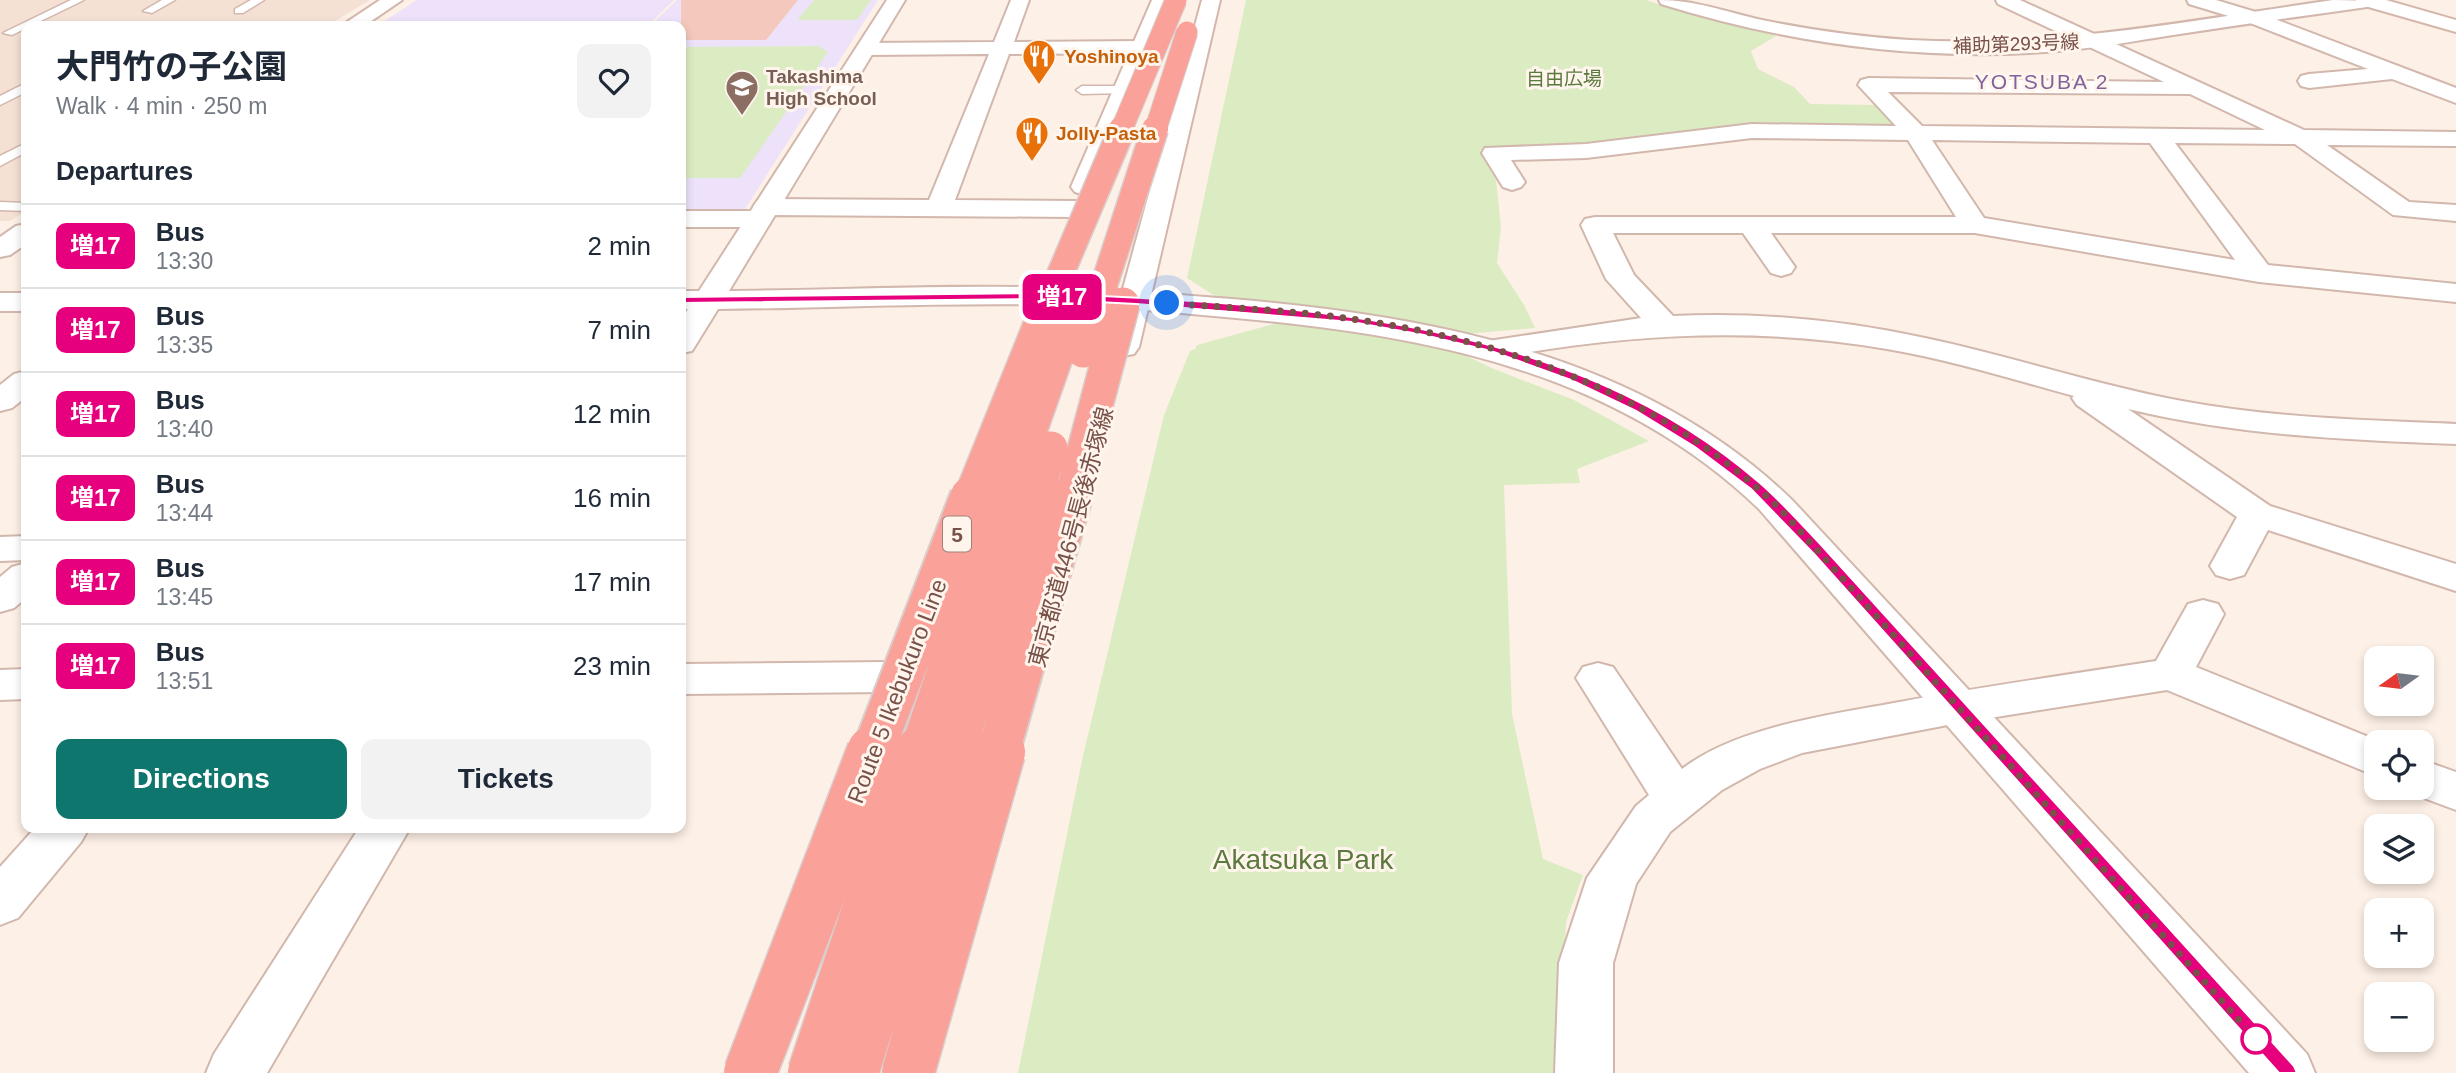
<!DOCTYPE html>
<meta charset="utf-8">
<style>
:root{--surface:#fff;--page:#f2f2f3;--text:#1f2937;--muted:#747a83;--line:#e0e1e3;--accent:#0f766e}
body{margin:0;font-family:Arial,"Noto Sans JP",sans-serif;background:var(--page);color:var(--text);height:100vh;display:flex;flex-direction:column;font-size:26px;white-space:nowrap}
*{box-sizing:border-box;margin:0}
p{font-size:23px;color:var(--muted)}
.icon{flex:none;width:38px;height:38px;fill:none;stroke:currentColor;stroke-width:2;stroke-linecap:round;stroke-linejoin:round}
.map{position:relative;flex:1;overflow:hidden}
.sheet{position:absolute;left:21px;top:21px;width:665px;height:812px;display:flex;flex-direction:column;background:var(--surface);border-radius:14px;box-shadow:0 4px 10px #0003}
.sheet>*{flex:none}
.badge{padding:0 14px;border-radius:10px;font-size:24px;line-height:46px}
.needle{width:46px;rotate:256deg}
.tools{position:absolute;left:2364px;top:646px;display:grid;gap:14px}
.tools a{display:grid;place-items:center;width:70px;height:70px;border-radius:14px;background:var(--surface);box-shadow:0 4px 10px #0003;font-size:35px}
.you{position:absolute;width:35px;height:35px;margin:-18px;border:5px solid #fff;border-radius:50%;background:#1a73e8;box-shadow:0 0 0 10px #1a73e833}
.map>.badge{position:absolute;translate:-50% -50%;box-shadow:0 0 0 4px #fff}
h2{padding:0 35px;font-size:26px;line-height:63px}
.round{display:grid;place-items:center;flex:none;width:74px;height:74px;border-radius:14px;background:var(--page)}
.summary{display:flex;align-items:center;justify-content:space-between;height:119px;padding:0 35px}
h1{font-size:33px;font-weight:700;line-height:52px}
.action{display:flex;gap:14px;margin-top:auto;padding:14px 35px}
.action a{flex:1;height:80px;border-radius:14px;background:var(--accent);color:#fff;font-size:28px;font-weight:700;line-height:80px;text-align:center}
.action a+a{background:var(--page);color:var(--text)}
ul{padding:0;list-style:none}
li{display:flex;align-items:center;gap:21px;height:84px;padding:0 35px;border-top:2px solid var(--line)}
li div{flex:1}
li b{display:block;font-size:26px}
li em{font-style:normal}
li .badge{min-width:77px;font-weight:700;text-align:center}
.map>svg:first-child{display:block}
</style>
<div class="map">
<svg width="2456" height="1073" viewBox="0 0 2456 1073">
<rect width="100%" height="100%" fill="#fdf0e6"/>
<path fill="#f5e0d4" d="M0,0H370L327,26H26V211L10,221H0Z"/>
<path fill="#ede2fa" d="M417,0H674L647,26H377Z
M677,0H878L745,209L730,213H681V26H650Z"/>
<path fill="#dbecc3" d="M814,0H871L857,20H797Z
M1246,0H1646L1696,16L1772,33L1776,36L1751,51L1758,69L1794,87L1810,104L1876,105L1896,125L1892,128L1567,148L1480,150L1496,180L1501,227L1497,263L1524,305L1535,328L1465,334L1378,316L1215,296L1187,278Z
M818,46L828,52L740,178H681V47Z
M1274,324L1340,326L1443,345L1494,369L1574,400L1649,441L1577,469L1580,483L1504,485L1512,714L1543,859L1583,875L1566,922L1558,1073H1018L1083,756L1164,415L1190,351L1195,349L1197,345Z"/>
<path fill="#f4c8bc" d="M681,0H798L766,40H681Z"/>
<g fill="none" stroke-linecap="round" stroke-linejoin="round">
<defs>
<path id="service" d="M71,0H84L12,35L3,33Z
M162,0H175L152,13L143,11Z
M251,0H264L243,13H235V9Z
M26,83V92L0,105V96Z
M1123,86L1127,87V93L1082,94L1076,90L1082,86Z
M26,143V152L0,166V156Z
M0,202L26,203V211L0,210Z"/>
<path id="minor" d="M1011,0H1029L1014,42L1141,41L1148,43L1151,47L1148,51L1141,53L1009,54L955,200L1075,201L1084,203L1088,209L1084,215L1075,217L770,215L772,219L769,225L759,227H681V211H755L753,207L757,201L766,199L929,200L989,54L866,55L859,53L856,49L859,45L866,43L994,42Z
M1996,0H2020L2304,130L2456,132V146L2327,145L2409,202L2456,205V221L2393,215L2295,144L2175,143L2268,265L2456,284V302L2259,282L1975,233H1771L1795,267L1791,273L1781,276L1771,273L1743,233H1613L1634,275L1673,316C1757,312 1842,320 1925,338C2011,356 2095,385 2182,401C2272,418 2365,420 2456,424V444C2345,440 2236,435 2128,409L2270,506L2456,564V591L2268,530L2244,575L2230,579L2216,575L2210,566L2237,517L2077,405L2072,398L2074,396C2012,379 1951,360 1887,349C1755,326 1626,334 1495,358L1484,356L1479,349L1484,342L1495,340L1641,318L1606,279L1581,225L1585,219L1595,217H1956L1908,140L1752,138L1586,158L1511,160L1525,182L1521,187L1512,190L1503,187L1482,153L1485,148L1586,144L1752,124L1896,126L1858,85L1861,80L1869,78L2164,82L1998,4ZM1888,92L2190,94L2265,130L1922,126ZM1932,140L2150,143L2235,260L1984,218Z
M2187,0H2216L2259,13L2456,88V103L2392,79L2309,88L2301,86L2298,81L2301,76L2309,74L2368,69L2245,21L2189,4Z
M26,371V397L12,408L0,411V385L14,374Z
M26,536V560L0,561V537Z
M26,563V598L14,608L0,612V577L12,567Z
M2203,600L2218,604L2224,614L2196,667L2381,742H2376V776L2167,690L1958,723L1802,753L1760,769L1722,790L1670,832L1636,884L1613,963V1073H1555L1559,963L1587,878L1636,806L1649,795L1576,678L1583,667L1598,663L1613,667L1682,769C1734,729 1821,716 1883,705C1974,688 2065,675 2156,661L2188,604Z
M887,662L902,666L909,677L902,688L887,692L681,694V664Z
M26,669V699L0,700V670Z
M2422,760L2456,772V810L2405,791L2404,788H2422Z
M35,828H89L81,842L18,918L0,925V867Z"/>
<path id="tertiary" d="M380,0H402L364,26H341Z
M887,0H905L729,291C841,290 953,284 1064,288C1120,289 1176,295 1232,299C1431,316 1644,355 1793,501L2307,1054L2315,1073H2249L1759,509C1612,368 1420,334 1225,317C1171,312 1117,307 1062,305C948,302 833,308 718,309L692,351L681,353V320L688,309H681V291H699Z
M1659,0C1696,0 1726,12 1762,20C1811,30 1861,37 1910,40C2053,48 2193,20 2333,0L2376,1L2367,7C2302,16 2238,25 2173,35C2135,41 2097,48 2058,51C1923,62 1790,44 1661,4Z
M26,224V244L10,255L0,257V237L16,226Z
M0,293H26V311H0Z
M359,828H410L267,1073H206L214,1054Z"/>
<path id="secondary" d="M1152,0H1170L1097,187L1093,192L1084,195L1075,192L1071,187Z
M1202,0H1220L1139,347L1134,354L1123,356L1112,354L1107,347Z
M2356,0H2386L2456,20V32L2358,4Z"/>
</defs>
<use href="#service" stroke="#d2b7ad" stroke-width="3"/>
<use href="#minor" stroke="#d2b7ad" stroke-width="4"/>
<use href="#tertiary" stroke="#d2b7ad" stroke-width="4"/>
<use href="#secondary" stroke="#d5b6ab" stroke-width="4"/>
<use href="#service" fill="#fff" fill-rule="evenodd"/>
<use href="#minor" fill="#fff" fill-rule="evenodd"/>
<use href="#tertiary" fill="#fff" fill-rule="evenodd"/>
<use href="#secondary" fill="#fff" fill-rule="evenodd"/>
<defs>
<path id="motorway-bridge-far4" d="M1121,131L1176,0
M1155,131L1187,32"/>
<path id="motorway-bridge-far3" d="M1052,294L1122,129
M1101,294L1155,129"/>
<path id="motorway-bridge-far2" d="M1083,351L1102,293
M970,499L1053,293
M1006,499L1074,306
M1035,499L1051,448
M1071,499L1123,304"/>
<path id="motorway-bridge-far1" d="M872,754L971,497
M920,754L1007,497
M954,754L1035,497
M998,754L1071,497"/>
<path id="motorway-bridge" d="M750,1073L873,752
M814,1073L921,752
M852,1073L954,752
M908,1073L999,752"/>
</defs>
<use href="#motorway-bridge-far4" stroke="#d9cecc" stroke-width="23" stroke-linecap="butt"/>
<use href="#motorway-bridge-far3" stroke="#d9cecc" stroke-width="29" stroke-linecap="butt"/>
<use href="#motorway-bridge-far2" stroke="#d9cecc" stroke-width="36" stroke-linecap="butt"/>
<use href="#motorway-bridge-far1" stroke="#d9cecc" stroke-width="45" stroke-linecap="butt"/>
<use href="#motorway-bridge" stroke="#d9cecc" stroke-width="55" stroke-linecap="butt"/>
<use href="#motorway-bridge-far4" stroke="#faa19a" stroke-width="21"/>
<use href="#motorway-bridge-far3" stroke="#faa19a" stroke-width="26"/>
<use href="#motorway-bridge-far2" stroke="#faa19a" stroke-width="33"/>
<use href="#motorway-bridge-far1" stroke="#faa19a" stroke-width="41"/>
<use href="#motorway-bridge" stroke="#faa19a" stroke-width="52"/>
</g>
<path fill="#e6007e" stroke="#fff" stroke-width="2" d="M1039,293C1284,304 1565,313 1760,483C1783,503 1803,526 1823,547L2294,1066L2297,1073H2279L1814,554L1751,489L1695,447L1636,411L1571,380L1491,351L1424,335L1352,322L1136,304L1039,299L681,303L675,300L681,297Z"/>
<g fill="none" stroke-linecap="round" stroke-linejoin="round">
<path stroke="#785149" stroke-width="7" stroke-dasharray="0 12.6" d="M1167,303C1228,308 1291,310 1352,319C1497,339 1643,389 1755,486C1778,505 1798,529 1818,551L2256,1039"/>
</g>
<defs>
<symbol id="restaurant-pin" viewBox="-11 -11 22 30"><path d="M0 17L-7.5 6A9.5 9.5 0 1 1 7.5 6Z" fill="#e8710a" stroke="#fff5ed"/><path d="M-5-6h1v4h1v-4h1v4h1v-4h1v5L-1.5 .5V6h-2V.5L-5-1ZM5-6V6H3V1.5H1.5Q1.5-4 5-6Z" fill="#fff"/></symbol>
<symbol id="school-pin" viewBox="-11 -11 22 30"><path d="M0 17L-7.5 6A9.5 9.5 0 1 1 7.5 6Z" fill="#8d6e63" stroke="#fff5ed"/><path d="M0-5L7-2L0 1L-7-2ZM-4 1L0 2.5L4 1V4Q0 6-4 4Z" fill="#fff"/></symbol>
</defs>
<g fill-rule="evenodd">
<use href="#restaurant-pin" x="1020" y="37" width="38" height="52"/>
<use href="#school-pin" x="723" y="68" width="38" height="52"/>
<use href="#restaurant-pin" x="1013" y="114" width="38" height="52"/>
</g>
<circle fill="#fff" stroke="#e6007e" stroke-width="3.5" cx="2256" cy="1039" r="14"/>
<g text-anchor="middle" dominant-baseline="central" stroke-width="6" stroke-linejoin="round" paint-order="stroke">
<g font-size="19" fill="#785149" stroke="#fff5ed">
<text transform="translate(2016 44) rotate(-2)">補助第293号線</text>
</g>
<g font-size="19" font-weight="bold" fill="#c56008" stroke="#fff5ed" text-anchor="start">
<text x="1064" y="56">Yoshinoya</text>
<text x="1056" y="133">Jolly-Pasta</text>
</g>
<g font-size="19" font-weight="bold" fill="#785e54" stroke="#fff5ed" text-anchor="start">
<text x="766" y="76">Takashima<tspan x="766" dy="22">High School</tspan></text>
</g>
<g font-size="19" fill="#5a793d" stroke="#fff5ed">
<text x="1564" y="78">自由広場</text>
</g>
<g font-size="21" letter-spacing="2" fill="#7f649c" stroke="#fff5ed">
<text x="2042" y="81">YOTSUBA 2</text>
</g>
<rect fill="#fff5ed" stroke="#a0827a" stroke-width="2" x="943" y="516.5" width="28" height="35" rx="5"/>
<g font-size="21" font-weight="bold" fill="#785149">
<text x="957" y="534">5</text>
</g>
<g font-size="23" fill="#785149" stroke="#fff5ed">
<text transform="translate(1071 537) rotate(-75)">東京都道446号長後赤塚線</text>
<text transform="translate(897 691) rotate(-69)">Route 5 Ikebukuro Line</text>
</g>
<g font-size="28" fill="#5a793d" stroke="#fff5ed">
<text x="1303" y="859">Akatsuka Park</text>
</g>
</g>
</svg>
<div class="tools">
<a><svg class="needle" viewBox="-14 -14 28 28"><path d="M0-13l5 13h-10z" fill="#e53935"/><path d="M0 13l5-13h-10z" fill="#747a83"/></svg></a>
<a><svg class="icon" aria-label="locate" viewBox="0 0 24 24"><circle cx="12" cy="12" r="6"/><path d="M12 2v4M12 18v4M2 12h4M18 12h4"/></svg></a>
<a><svg class="icon" aria-label="layers" viewBox="0 0 24 24"><path d="M12 4l9 5-9 5-9-5zM3 14l9 5 9-5"/></svg></a>
<a>+</a>
<a>−</a>
</div>
<div class="you" style="left:1167px;top:303px"></div>
<b class="badge" style="left:1062px;top:297px;background:#e6007e;color:#fff">増17</b>
<section class="sheet">
<div class="summary"><div><h1>大門竹の子公園</h1><p>Walk · 4 min · 250 m</p></div><a class="round"><svg class="icon" aria-label="heart" viewBox="0 0 24 24"><path d="M12 20l-8-8c-3-5 5-10 8-4 3-6 11-1 8 4z"/></svg></a></div>
<h2>Departures</h2>
<ul>
<li><span class="badge" style="background:#e6007e;color:#fff">増17</span><div><b>Bus</b><p>13:30</p></div><em>2 min</em></li>
<li><span class="badge" style="background:#e6007e;color:#fff">増17</span><div><b>Bus</b><p>13:35</p></div><em>7 min</em></li>
<li><span class="badge" style="background:#e6007e;color:#fff">増17</span><div><b>Bus</b><p>13:40</p></div><em>12 min</em></li>
<li><span class="badge" style="background:#e6007e;color:#fff">増17</span><div><b>Bus</b><p>13:44</p></div><em>16 min</em></li>
<li><span class="badge" style="background:#e6007e;color:#fff">増17</span><div><b>Bus</b><p>13:45</p></div><em>17 min</em></li>
<li><span class="badge" style="background:#e6007e;color:#fff">増17</span><div><b>Bus</b><p>13:51</p></div><em>23 min</em></li>
</ul>
<div class="action"><a>Directions</a><a>Tickets</a></div>
</section>
</div>
